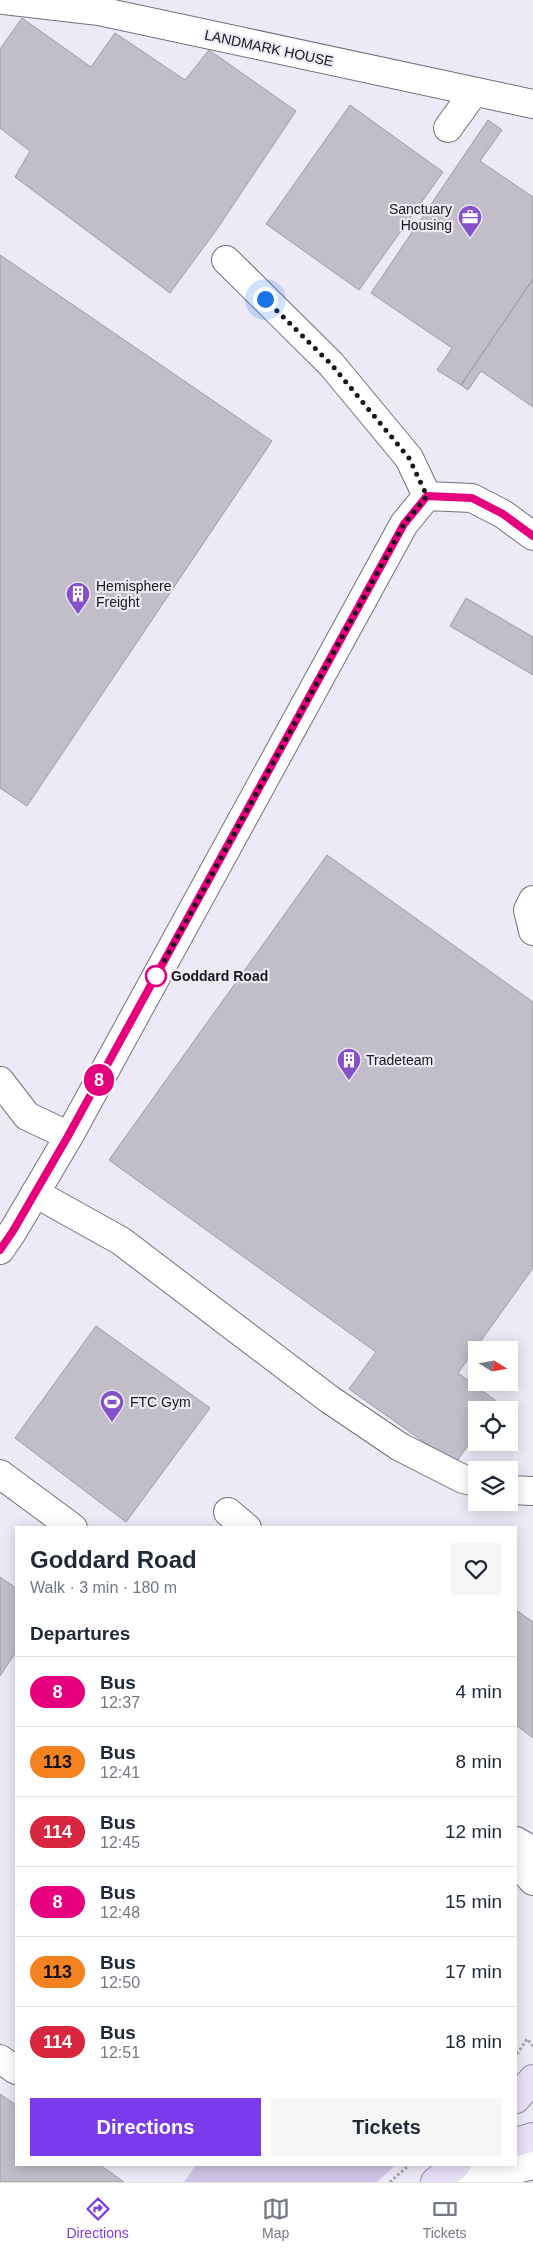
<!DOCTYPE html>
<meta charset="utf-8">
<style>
:root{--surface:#fff;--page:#f6f6f7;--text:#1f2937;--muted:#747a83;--line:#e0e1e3;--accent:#7c3aed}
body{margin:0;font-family:Arial,sans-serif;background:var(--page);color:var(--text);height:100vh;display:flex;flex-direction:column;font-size:19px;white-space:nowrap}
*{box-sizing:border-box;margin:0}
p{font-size:16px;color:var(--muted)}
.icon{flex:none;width:28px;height:28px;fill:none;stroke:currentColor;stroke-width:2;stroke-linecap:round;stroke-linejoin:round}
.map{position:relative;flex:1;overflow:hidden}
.side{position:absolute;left:15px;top:1526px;width:502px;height:640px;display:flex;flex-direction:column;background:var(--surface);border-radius:0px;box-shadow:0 2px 12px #0003}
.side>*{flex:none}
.badge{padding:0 10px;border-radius:16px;font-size:18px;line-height:32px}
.needle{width:32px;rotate:101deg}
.fabs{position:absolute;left:468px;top:1341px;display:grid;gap:10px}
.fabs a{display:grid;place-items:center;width:50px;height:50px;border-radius:0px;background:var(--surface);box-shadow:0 2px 12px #0003;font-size:25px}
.you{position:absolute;width:25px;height:25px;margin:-12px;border:4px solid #fff;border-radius:50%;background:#1a73e8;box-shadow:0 0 0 8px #1a73e833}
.map>.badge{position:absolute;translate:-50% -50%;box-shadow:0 0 0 2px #fff}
h2{padding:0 15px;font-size:19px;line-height:45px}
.round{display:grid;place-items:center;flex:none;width:52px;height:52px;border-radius:0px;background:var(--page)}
.head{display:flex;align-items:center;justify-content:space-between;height:85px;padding:0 15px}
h1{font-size:24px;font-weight:700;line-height:38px}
.button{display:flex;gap:10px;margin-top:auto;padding:10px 15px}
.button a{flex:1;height:58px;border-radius:0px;background:var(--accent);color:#fff;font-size:20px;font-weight:700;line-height:58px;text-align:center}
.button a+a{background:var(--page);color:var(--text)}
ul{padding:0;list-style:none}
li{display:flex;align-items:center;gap:15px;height:70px;padding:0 15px;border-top:1px solid var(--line)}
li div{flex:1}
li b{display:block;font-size:19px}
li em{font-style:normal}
li .badge{min-width:55px;font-weight:700;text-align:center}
.dock{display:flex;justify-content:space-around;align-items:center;height:70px;border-top:1px solid var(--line);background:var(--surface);font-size:14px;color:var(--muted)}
.dock a{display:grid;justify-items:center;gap:2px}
.dock .active{color:var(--accent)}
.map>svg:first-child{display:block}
</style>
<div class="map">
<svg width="533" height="2182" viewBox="0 0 533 2182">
<rect width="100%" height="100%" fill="#ede9f6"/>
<path fill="#d0c5e5" d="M196,2165H396L377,2182H184Z"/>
<path fill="#c1bdc9" stroke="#9f9ba7" d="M22,18L91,67L115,33L185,80L209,50L296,111L217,229L170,293L15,177L30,151L0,128V49Z
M350,105L443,172L359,290L266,224Z
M488,120L502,130L480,161L533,197V279L461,385L437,370L452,348L371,293Z
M0,255L272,441L27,806L0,788Z
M533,279V407L481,371L468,390L461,385Z
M466,598L533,637V675L450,626Z
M327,855L533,1002V1268L458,1373L499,1403L494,1410H476V1434L455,1464L349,1389L376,1352L109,1160Z
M96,1326L210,1408L126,1522L15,1438Z
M0,1577L16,1588V1652L0,1676Z
M516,1610L533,1622V1738L516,1725Z
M0,2094L16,2105V2165H100L124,2182H0Z"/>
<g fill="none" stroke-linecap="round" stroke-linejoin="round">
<defs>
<path id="minor" d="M4,0L99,11L533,104
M448,128L474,92
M226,260L331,364L409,458L427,496
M427,496L472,498L503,514L533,536
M533,900L528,910L533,931
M0,1081L27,1116L69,1136
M35,1193L121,1241L329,1399L400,1447L463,1479L476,1482
M0,1250L13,1231L69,1136L404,524L427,496
M0,1474L73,1528
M509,1490L533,1491
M228,1512L247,1528
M516,1841L533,1851
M516,1862L533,1881
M0,2059L16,2070
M462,2182L533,2165"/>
<path id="major" d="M516,2099L533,2079
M516,2142L533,2137
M435,2182L456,2165"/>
</defs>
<use href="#minor" stroke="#74707b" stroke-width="30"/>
<use href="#major" stroke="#958ca7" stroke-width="30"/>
<path stroke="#a3a0aa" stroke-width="3" stroke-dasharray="2.5 2.5" stroke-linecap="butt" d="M517,2054L527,2039L533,2046
M390,2182L408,2166"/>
<use href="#minor" stroke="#fff" stroke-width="28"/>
<use href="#major" stroke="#e8e0f7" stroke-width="28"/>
</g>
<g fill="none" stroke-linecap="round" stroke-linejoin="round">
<defs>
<path id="line" d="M0,1250L13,1231L68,1136L404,524L427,496L472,498L503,514L533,536"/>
</defs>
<use href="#line" stroke="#fff" stroke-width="11"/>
<use href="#line" stroke="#e6007e" stroke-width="8"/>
<path stroke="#19181c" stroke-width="5" stroke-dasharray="0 9" d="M156,976L404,524L427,496L409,458L331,364L265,299"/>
</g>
<defs>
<symbol id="office-pin" viewBox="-11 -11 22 30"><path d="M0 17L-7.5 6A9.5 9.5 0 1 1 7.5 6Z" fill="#8551c9" stroke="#ede9f6"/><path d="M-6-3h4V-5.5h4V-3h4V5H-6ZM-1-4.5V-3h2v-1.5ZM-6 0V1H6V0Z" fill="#fff"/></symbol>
<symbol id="building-pin" viewBox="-11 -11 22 30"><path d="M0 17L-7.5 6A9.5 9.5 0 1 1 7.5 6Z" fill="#8551c9" stroke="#ede9f6"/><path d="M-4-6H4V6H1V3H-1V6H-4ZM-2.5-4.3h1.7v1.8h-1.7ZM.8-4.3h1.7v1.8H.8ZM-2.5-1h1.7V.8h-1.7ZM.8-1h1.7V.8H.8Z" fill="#fff"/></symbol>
<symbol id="stadium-pin" viewBox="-11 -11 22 30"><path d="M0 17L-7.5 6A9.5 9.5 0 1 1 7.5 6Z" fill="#8551c9" stroke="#ede9f6"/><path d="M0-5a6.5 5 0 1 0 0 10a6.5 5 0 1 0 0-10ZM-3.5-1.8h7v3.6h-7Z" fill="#fff"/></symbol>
</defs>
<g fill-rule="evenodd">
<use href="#office-pin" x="456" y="203" width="28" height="38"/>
<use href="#building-pin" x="64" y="580" width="28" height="38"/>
<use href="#building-pin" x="335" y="1046" width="28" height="38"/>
<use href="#stadium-pin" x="98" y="1388" width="28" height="38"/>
</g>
<circle fill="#fff" stroke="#e6007e" stroke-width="2.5" cx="156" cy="976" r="10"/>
<g text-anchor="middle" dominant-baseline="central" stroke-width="4.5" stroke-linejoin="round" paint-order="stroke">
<g font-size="14" fill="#19181c" stroke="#ede9f6">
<text transform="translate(269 48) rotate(12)">LANDMARK HOUSE</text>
</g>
<g font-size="14" fill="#19181c" stroke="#ede9f6" text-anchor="start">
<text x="452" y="209" text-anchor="end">Sanctuary<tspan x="452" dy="16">Housing</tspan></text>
<text x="96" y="586">Hemisphere<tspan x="96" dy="16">Freight</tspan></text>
<text x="366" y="1060">Tradeteam</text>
<text x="130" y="1402">FTC Gym</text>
</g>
<g font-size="14" font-weight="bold" fill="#19181c" stroke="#ede9f6" text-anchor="start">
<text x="171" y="976">Goddard Road</text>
</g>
</g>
</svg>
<div class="fabs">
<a><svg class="needle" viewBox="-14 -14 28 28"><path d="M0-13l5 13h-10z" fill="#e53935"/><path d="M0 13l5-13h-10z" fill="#747a83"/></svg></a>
<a><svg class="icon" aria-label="locate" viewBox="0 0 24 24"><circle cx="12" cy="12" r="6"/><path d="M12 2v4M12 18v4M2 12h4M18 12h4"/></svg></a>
<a><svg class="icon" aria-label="layers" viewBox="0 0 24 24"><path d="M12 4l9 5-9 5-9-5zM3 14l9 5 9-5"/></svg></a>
</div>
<div class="you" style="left:265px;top:299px"></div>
<b class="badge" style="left:99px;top:1080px;background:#e6007e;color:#fff">8</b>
<section class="side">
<div class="head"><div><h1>Goddard Road</h1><p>Walk · 3 min · 180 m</p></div><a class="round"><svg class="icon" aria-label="heart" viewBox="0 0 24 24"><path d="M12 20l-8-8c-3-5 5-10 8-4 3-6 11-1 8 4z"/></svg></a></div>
<h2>Departures</h2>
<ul>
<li><span class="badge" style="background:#e6007e;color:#fff">8</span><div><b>Bus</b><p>12:37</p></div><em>4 min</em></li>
<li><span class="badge" style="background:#f58220;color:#111">113</span><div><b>Bus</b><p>12:41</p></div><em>8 min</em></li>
<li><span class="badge" style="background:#d7263d;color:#fff">114</span><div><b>Bus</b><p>12:45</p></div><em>12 min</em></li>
<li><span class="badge" style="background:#e6007e;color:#fff">8</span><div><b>Bus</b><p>12:48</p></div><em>15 min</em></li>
<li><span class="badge" style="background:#f58220;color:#111">113</span><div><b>Bus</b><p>12:50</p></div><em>17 min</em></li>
<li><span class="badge" style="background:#d7263d;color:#fff">114</span><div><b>Bus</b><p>12:51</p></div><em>18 min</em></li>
</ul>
<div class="button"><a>Directions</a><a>Tickets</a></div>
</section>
</div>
<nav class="dock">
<a class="active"><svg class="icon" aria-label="directions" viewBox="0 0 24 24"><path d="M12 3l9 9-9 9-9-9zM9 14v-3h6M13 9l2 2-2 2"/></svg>Directions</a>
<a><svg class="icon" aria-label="map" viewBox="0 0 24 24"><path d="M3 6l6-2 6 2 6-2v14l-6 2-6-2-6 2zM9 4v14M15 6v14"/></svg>Map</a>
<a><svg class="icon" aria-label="tickets" viewBox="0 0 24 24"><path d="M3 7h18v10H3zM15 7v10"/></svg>Tickets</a>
</nav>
